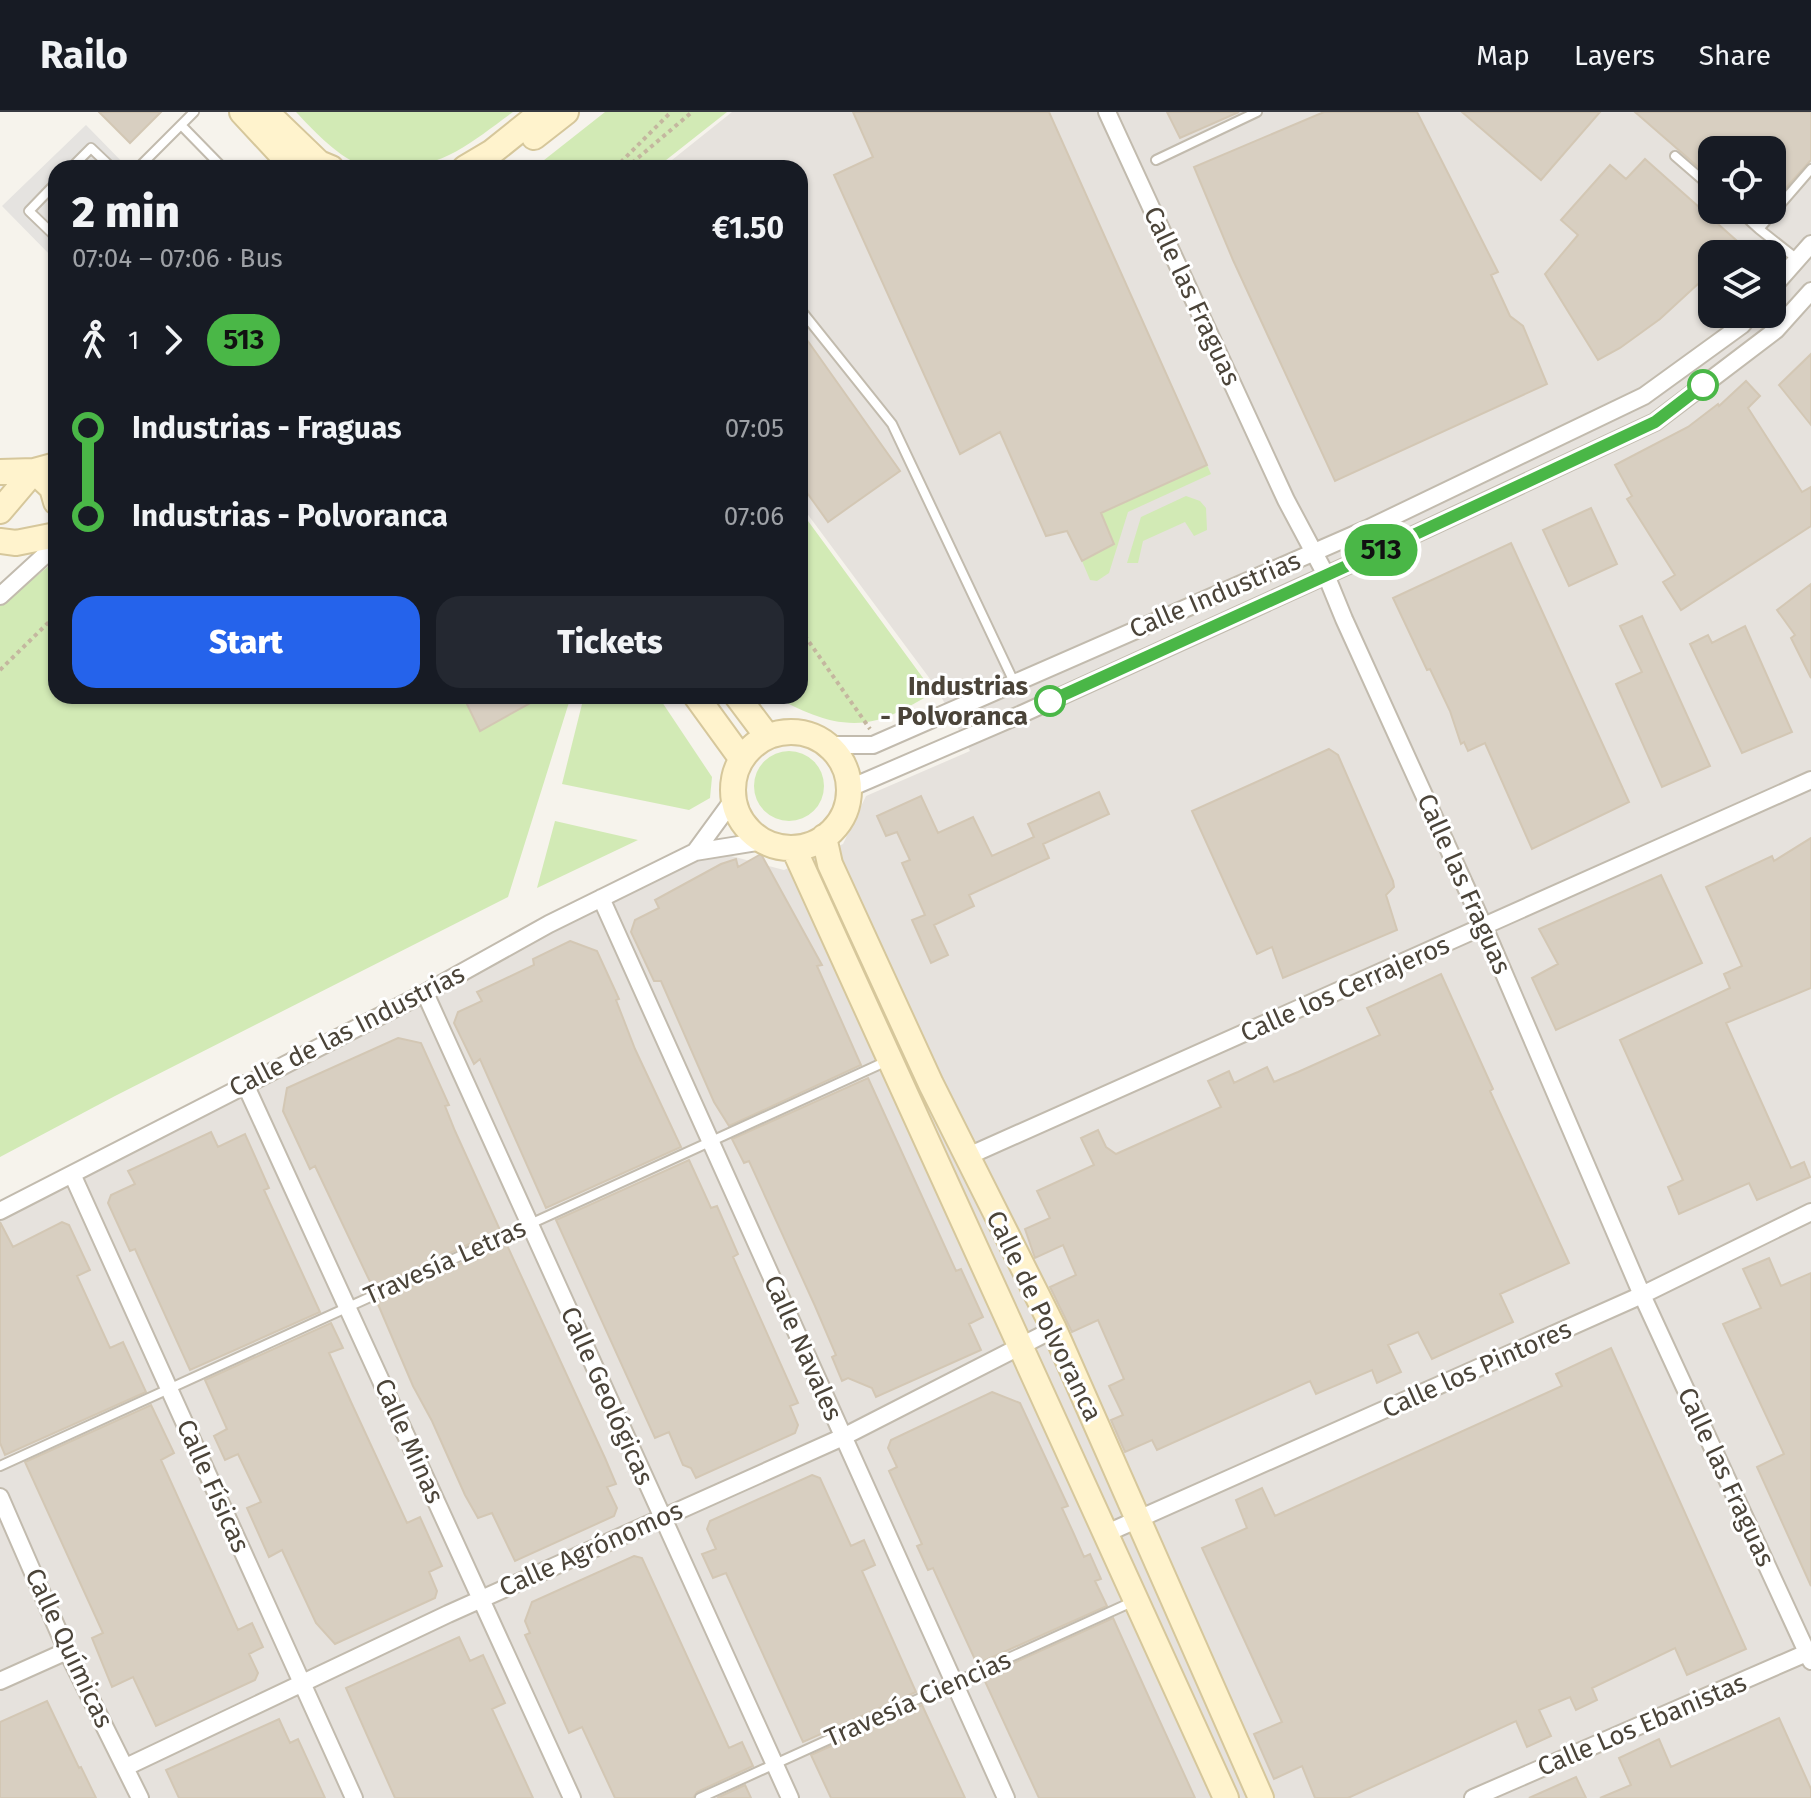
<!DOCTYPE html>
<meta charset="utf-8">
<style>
:root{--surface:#171b24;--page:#242831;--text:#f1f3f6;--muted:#9ea1a6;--line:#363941;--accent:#2563eb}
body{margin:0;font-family:"Fira Sans",sans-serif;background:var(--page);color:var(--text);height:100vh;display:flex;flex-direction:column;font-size:30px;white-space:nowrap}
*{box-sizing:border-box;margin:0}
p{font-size:26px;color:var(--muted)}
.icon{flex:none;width:44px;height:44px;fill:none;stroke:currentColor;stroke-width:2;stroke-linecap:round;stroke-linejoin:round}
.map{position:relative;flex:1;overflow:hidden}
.details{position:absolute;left:48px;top:48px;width:760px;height:544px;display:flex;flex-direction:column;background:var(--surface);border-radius:24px;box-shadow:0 2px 6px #0004}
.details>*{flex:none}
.badge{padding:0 16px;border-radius:26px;font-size:28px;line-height:52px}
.fabs{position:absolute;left:1698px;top:24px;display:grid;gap:16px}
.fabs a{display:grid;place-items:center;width:88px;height:88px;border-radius:16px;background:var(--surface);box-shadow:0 2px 6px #0004;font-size:40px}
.map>.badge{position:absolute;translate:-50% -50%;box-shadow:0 0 0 4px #fff}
.legs{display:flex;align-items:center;gap:12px;height:88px;padding:0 24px;font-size:26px}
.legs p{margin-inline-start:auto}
.headline{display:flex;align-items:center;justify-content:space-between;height:136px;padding:0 24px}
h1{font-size:44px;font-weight:800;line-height:60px}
.primary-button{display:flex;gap:16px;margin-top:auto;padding:16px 24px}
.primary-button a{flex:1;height:92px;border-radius:24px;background:var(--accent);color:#fff;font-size:32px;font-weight:800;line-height:92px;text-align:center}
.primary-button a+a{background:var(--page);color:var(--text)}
ul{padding:0 24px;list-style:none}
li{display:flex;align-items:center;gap:28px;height:88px;font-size:30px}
li i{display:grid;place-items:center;width:12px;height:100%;margin:0 10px;background:currentColor}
li i::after{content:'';width:20px;height:20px;margin:-10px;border:6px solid;border-radius:50%;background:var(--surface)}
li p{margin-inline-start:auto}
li:first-child i{background:linear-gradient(#0000 50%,currentColor 0)}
li:last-child i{background:linear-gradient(currentColor 50%,#0000 0)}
header{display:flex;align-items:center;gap:48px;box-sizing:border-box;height:112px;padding:0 40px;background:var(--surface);border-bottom:2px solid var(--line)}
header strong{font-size:38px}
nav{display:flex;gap:44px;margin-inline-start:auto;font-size:28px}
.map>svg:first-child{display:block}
</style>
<header>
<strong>Railo</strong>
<nav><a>Map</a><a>Layers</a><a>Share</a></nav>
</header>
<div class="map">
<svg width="1811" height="1686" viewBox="0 0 1811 1686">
<rect width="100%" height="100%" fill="#f6f3ec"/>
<path fill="#e6e2dd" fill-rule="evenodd" d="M732,0H1811V1686H0V1101L709,738L784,758L843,732L866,684L970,639L936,575L800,392V56H662ZM1712,38H1772V98H1712ZM1712,142H1772V202H1712Z"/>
<path fill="#d2eab5" d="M296,0H513C474,28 444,56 393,56C381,56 368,56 357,51C336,43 311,16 296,0Z
M605,0H727L656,56H534Z
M1207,353L1211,362L1128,400L1109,461L1097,469L1090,468L1082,449L1114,432L1101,401Z
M1186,384L1200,389L1206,396L1207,418L1194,424L1185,410L1143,429L1138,451H1127L1141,405Z
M800,398L934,581C916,590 896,603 877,608C840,618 805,601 774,584H800Z
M56,448V584H571L508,785L115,984L0,1045V494Z
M584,584H658L712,665L710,686L689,698L562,672Z
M754 674a35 35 0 1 1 70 0a35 35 0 1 1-70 0Z
M555,709L638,728L537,776Z"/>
<path fill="#e5e3e0" d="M86,13L128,56H56V149L2,94Z"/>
<path fill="#d8cfc1" stroke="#d3c7b4" stroke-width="2" d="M99,0H161L130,31Z
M853,0H1049L1207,353L1101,401L1114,432L1082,449L1067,419L1046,424L1000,320L960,342L834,63L873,45Z
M1167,0H1239L1180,26Z
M1324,0H1417L1498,160L1491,163L1510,204L1523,214L1547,272L1335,369L1233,148L1194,55Z
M1462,0H1600L1541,68Z
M1635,0H1811V48L1772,91V38H1712V67Z
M1645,47L1737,129L1727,142H1712V159L1660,207L1620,236L1598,248L1545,162L1578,123L1561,108L1610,53L1626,67Z
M800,218L900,359L828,410L800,371Z
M1811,242V313L1779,273Z
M1746,269L1760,284L1748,296L1802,380L1811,375V414L1681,498L1663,470L1675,463L1627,387L1632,384L1615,353L1688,315L1718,292L1719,294Z
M1591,396L1617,452L1569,474L1543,418Z
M1511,431L1629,690L1532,737L1485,631L1468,639L1464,630L1461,632L1450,599L1430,557L1427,558L1393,486Z
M1811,472V566L1791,526L1795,523L1777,498Z
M1642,504L1710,654L1662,675L1616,572L1642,560L1620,514Z
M1745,514L1792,620L1742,641L1690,532L1708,523L1712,531Z
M463,584H543L480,619Z
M1329,637L1338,643L1393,769L1394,775L1386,783L1397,818L1283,866L1272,835L1257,842L1192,699Z
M1099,680L1109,702L1043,732L1049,746L969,783L974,794L934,813L948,843L931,851L912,808L925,803L902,751L910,748L897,720L886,724L877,704L921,684L938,721L973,705L992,744L1034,725L1028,712Z
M1811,726V876L1726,911L1791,1056L1804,1050L1810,1065L1757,1088L1749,1071L1679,1102L1668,1075L1683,1068L1620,928L1730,876L1724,862L1742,854L1706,775L1772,744L1774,749Z
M761,742L822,853L817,854L861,953L729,1014L714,990L661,869H654L631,820L635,808L659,796L655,788L721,752L736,747L738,755Z
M1661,763L1702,851L1556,918L1532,866L1558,852L1539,817Z
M570,829L597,839L619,887L616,888L635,937L681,1035L546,1096L480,947L474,952L454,911L458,900L482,889L477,880L534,853L533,847Z
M1441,862L1493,977L1490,979L1569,1151L1500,1182L1513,1210L1432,1247L1418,1220L1388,1233L1401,1260L1377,1271L1372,1258L1316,1282L1310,1269L1157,1338L1152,1328L1125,1340L1111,1308L1123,1303L1109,1274L1124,1267L1098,1208L1072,1220L1050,1175L1076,1163L1063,1133L1035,1146L1025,1117L1050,1106L1037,1079L1094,1053L1081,1026L1098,1018L1106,1035L1116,1042L1221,995L1208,969L1229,959L1234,971L1267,955L1274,970L1298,960L1380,923L1367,896Z
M398,926L421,931L449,993L445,994L455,1019L500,1118L373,1176L315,1054L310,1057L283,999L287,976Z
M868,966L956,1159L961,1157L983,1205L969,1212L981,1238L876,1285L872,1276L848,1266L842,1269L832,1245L836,1243L815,1194L749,1049L744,1051L732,1027Z
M211,1020L218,1035L245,1022L269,1076L264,1078L320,1200L190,1258L135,1137L130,1139L108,1091L111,1083L135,1072L128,1059Z
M689,1048L711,1096L717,1094L738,1142L733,1145L798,1291L790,1294L798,1313L795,1321L696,1366L691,1356L683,1353L669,1320L655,1326L556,1108Z
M0,1110L13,1135L62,1110L69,1113L90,1158L77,1164L110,1236L123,1230L146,1280L5,1343L0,1331Z
M506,1131L605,1346L616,1372L607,1375L617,1396L614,1404L515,1449L492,1401L478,1406L465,1383L432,1309L413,1274L377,1190Z
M1769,1146L1781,1174L1811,1161V1474L1757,1355L1784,1342L1723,1212L1761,1196L1743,1157Z
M331,1211L343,1236L329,1241L351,1290L407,1411L420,1405L442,1454L429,1460L437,1479L435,1486L335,1532L316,1511L282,1438L269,1445L247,1396L261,1390L238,1342L225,1348L214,1324L227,1317L205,1268Z
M1611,1236L1746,1537L1687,1563L1675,1536L1592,1576L1597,1588L1576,1598L1570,1585L1539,1598L1551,1624L1527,1635L1516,1609L1348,1686H1315L1302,1654L1274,1667L1254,1622L1282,1610L1202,1436L1247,1416L1236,1388L1262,1376L1275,1404L1562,1274L1556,1262Z
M992,1280L1020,1291L1068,1394L1062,1396L1073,1420L1084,1445L1090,1442L1101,1467L1095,1469L1107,1494L977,1552L933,1456L928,1458L917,1434L922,1432L889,1359L897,1355L888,1336L891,1328Z
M151,1293L174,1341L161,1348L205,1445L238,1518L252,1511L263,1535L249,1542L258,1561L255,1568L156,1614L133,1565L112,1575L92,1526L103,1521L25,1350Z
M812,1363L820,1366L851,1434L864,1428L875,1453L862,1459L916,1580L803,1630L726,1461L713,1466L702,1442L716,1437L707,1417L710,1409Z
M634,1444L642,1446L729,1636L742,1630L753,1654L697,1680L693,1686H615L582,1615L569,1621L525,1523L530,1521L525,1509L532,1490Z
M1113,1506L1146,1579L1195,1686H1039L983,1565Z
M459,1525L470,1549L483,1543L505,1591L492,1597L533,1686H395L346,1576Z
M47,1589L79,1656L81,1655L96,1686H0V1610Z
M922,1593L965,1686H831L811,1643Z
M1779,1606L1811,1677V1686H1600L1631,1673L1619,1646L1659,1627L1671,1655Z
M279,1607L290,1631L298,1627L325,1686H179L166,1658Z
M1576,1665L1586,1686H1529Z
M745,1673L751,1686H717Z"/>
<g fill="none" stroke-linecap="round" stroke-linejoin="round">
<defs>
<path id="lane" d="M181,13L223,56
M1675,44L1712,76
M1156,48L1257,0
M71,56L91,36L112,56
M138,56L194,0
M56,71L29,99L56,125
M1738,98L1759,117
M1797,147L1759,117L1811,57
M800,197L892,312L1014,570
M0,1354L887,949
M700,1686L1132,1490"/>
<path id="street" d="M1107,0L1286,388L1326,463L1344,507L1484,815L1642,1183L1811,1549
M1772,176L1811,132
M0,484L45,443L56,427
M830,633H873L1367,417L1644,284L1742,213L1751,202
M850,676L1024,601L1375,441L1655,310L1776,218L1811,179
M695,740L733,688
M601,786L1006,1686
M425,881L790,1686
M245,972L572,1686
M966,1045L1811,668
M72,1062L354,1686
M0,1099L425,881L549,812L695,740L763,729
M0,1385L67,1539L140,1686
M1107,1421L1642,1183L1811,1100
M0,1569L67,1539
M126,1655L448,1502L843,1325L1054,1217
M1473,1686L1811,1539"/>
<path id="secondary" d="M242,0L294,56
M266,0L319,51L331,56
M534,25L566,0
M465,56L492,40L542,0
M34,359L52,376L56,390
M0,360L34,359L56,353
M0,399L34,359
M0,429L16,431L56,423
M696,584L741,646
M737,584L767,624
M733 678a58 58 0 1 1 116 0a58 58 0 1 1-116 0Z
M824,725L830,752L931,972L1054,1217L1261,1686
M794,737L1226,1686"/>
</defs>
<use href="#lane" stroke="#c2bbae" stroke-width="12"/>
<use href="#street" stroke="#c2bbae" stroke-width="20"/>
<use href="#secondary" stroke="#d6c79b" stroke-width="28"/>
<path stroke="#c4b79f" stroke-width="4" stroke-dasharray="4 4" stroke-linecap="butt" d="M615,56L671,0
M626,56L692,0
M800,517L870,617
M0,558L56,503"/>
<use href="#lane" stroke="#fff" stroke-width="8"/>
<use href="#street" stroke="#fff" stroke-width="16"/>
<use href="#secondary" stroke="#fff3cd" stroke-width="24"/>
</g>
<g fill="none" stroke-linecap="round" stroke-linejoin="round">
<defs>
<path id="line-1" d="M1050,589L1375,441L1655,310L1703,273"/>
</defs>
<use href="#line-1" stroke="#fff" stroke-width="18"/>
<use href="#line-1" stroke="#4ab747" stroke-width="12"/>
</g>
<g fill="#fff" stroke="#4ab747" stroke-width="4">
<circle cx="1703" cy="273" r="14"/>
<circle cx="1050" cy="589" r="14"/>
</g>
<g text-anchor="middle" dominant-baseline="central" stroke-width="6" stroke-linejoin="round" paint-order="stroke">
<g font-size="26" fill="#4b4439" stroke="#fff">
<text transform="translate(1192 184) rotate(65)">Calle las Fraguas</text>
<text transform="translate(1215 483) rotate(-23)">Calle Industrias</text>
<text transform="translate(1464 772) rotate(66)">Calle las Fraguas</text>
<text transform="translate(1345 877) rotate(-24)">Calle los Cerrajeros</text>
<text transform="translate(347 919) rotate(-27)">Calle de las Industrias</text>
<text transform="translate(445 1150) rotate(-24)">Travesía Letras</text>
<text transform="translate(1044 1204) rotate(64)">Calle de Polvoranca</text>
<text transform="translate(803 1236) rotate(66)">Calle Navales</text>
<text transform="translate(1477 1257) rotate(-24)">Calle los Pintores</text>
<text transform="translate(607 1284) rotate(66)">Calle Geológicas</text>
<text transform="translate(409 1329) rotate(66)">Calle Minas</text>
<text transform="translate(1726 1365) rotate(65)">Calle las Fraguas</text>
<text transform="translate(213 1374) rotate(66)">Calle Físicas</text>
<text transform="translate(591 1437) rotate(-24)">Calle Agrónomos</text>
<text transform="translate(69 1536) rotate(65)">Calle Químicas</text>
<text transform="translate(918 1587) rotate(-24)">Travesía Ciencias</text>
<text transform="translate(1642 1613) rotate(-23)">Calle Los Ebanistas</text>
</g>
<g font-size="26" font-weight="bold" fill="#4b4439" stroke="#fff" text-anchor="end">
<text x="1028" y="574">Industrias<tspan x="1028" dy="30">- Polvoranca</tspan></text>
</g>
</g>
</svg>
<div class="fabs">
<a><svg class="icon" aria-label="locate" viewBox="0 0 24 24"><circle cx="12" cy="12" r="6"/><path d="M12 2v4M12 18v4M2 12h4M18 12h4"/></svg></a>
<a><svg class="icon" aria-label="layers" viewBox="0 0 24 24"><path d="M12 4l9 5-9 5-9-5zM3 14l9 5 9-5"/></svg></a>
</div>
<b class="badge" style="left:1381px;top:438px;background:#4ab747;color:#111">513</b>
<section class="details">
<div class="headline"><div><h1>2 min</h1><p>07:04 – 07:06 · Bus</p></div><b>€1.50</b></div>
<div class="legs"><svg class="icon" aria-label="walk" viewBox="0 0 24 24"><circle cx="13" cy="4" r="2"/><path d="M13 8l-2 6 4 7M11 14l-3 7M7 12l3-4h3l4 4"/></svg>1<svg class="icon" aria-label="forward" viewBox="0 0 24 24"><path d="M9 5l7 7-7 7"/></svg><b class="badge" style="background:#4ab747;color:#111">513</b></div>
<ul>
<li><i style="color:#4ab747"></i><b>Industrias - Fraguas</b><p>07:05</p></li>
<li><i style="color:#4ab747"></i><b>Industrias - Polvoranca</b><p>07:06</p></li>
</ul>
<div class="primary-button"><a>Start</a><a>Tickets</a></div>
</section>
</div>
